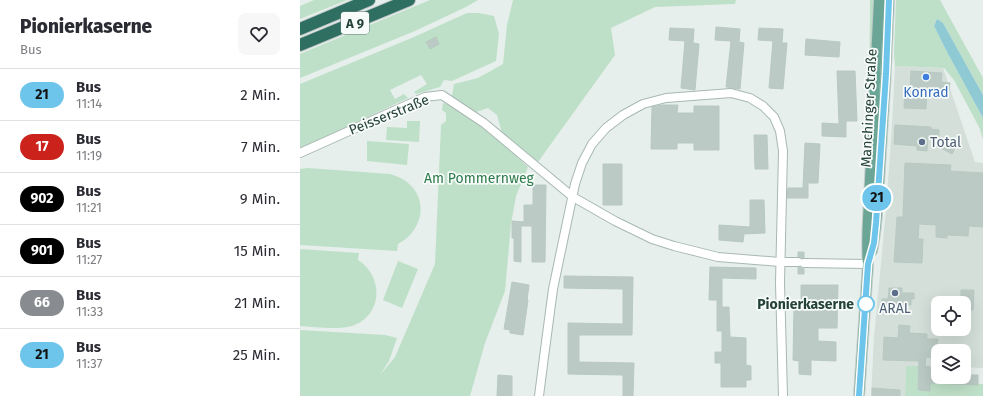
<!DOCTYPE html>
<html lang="de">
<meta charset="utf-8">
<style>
:root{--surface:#fff;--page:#f7f7f7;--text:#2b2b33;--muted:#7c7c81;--line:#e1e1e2}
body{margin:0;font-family:"Fira Sans",sans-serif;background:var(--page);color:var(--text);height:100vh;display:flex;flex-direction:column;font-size:15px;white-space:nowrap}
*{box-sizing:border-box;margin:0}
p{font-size:13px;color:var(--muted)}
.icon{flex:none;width:22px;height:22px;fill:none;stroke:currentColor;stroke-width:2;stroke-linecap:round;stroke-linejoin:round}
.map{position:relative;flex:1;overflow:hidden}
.side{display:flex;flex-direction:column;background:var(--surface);width:300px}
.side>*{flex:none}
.badge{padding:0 8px;border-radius:13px;font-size:14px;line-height:26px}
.buttons{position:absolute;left:631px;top:296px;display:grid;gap:8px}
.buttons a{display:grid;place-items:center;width:40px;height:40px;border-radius:8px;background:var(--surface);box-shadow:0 4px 16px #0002;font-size:20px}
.map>.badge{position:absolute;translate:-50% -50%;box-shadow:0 0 0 2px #fff}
.round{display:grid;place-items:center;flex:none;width:42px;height:42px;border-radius:8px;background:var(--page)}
.head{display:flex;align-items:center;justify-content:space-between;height:68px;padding:0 20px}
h1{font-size:19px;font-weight:800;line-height:30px}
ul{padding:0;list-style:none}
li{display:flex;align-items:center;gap:12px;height:52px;padding:0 20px;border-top:1px solid var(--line)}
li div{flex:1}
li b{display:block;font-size:15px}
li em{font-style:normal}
li .badge{min-width:44px;font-weight:700;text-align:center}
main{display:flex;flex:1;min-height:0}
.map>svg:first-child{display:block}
</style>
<main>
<section class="side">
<div class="head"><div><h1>Pionierkaserne</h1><p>Bus</p></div><a class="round"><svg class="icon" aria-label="heart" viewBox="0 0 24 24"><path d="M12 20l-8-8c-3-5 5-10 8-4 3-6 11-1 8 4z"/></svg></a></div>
<ul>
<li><span class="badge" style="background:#6ec5eb;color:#111">21</span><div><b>Bus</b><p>11:14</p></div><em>2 Min.</em></li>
<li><span class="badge" style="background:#cb231c;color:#fff">17</span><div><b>Bus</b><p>11:19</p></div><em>7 Min.</em></li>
<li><span class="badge" style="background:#000;color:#fff">902</span><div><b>Bus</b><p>11:21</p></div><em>9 Min.</em></li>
<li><span class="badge" style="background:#000;color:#fff">901</span><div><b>Bus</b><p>11:27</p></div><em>15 Min.</em></li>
<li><span class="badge" style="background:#888b90;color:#fff">66</span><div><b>Bus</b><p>11:33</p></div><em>21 Min.</em></li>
<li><span class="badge" style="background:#6ec5eb;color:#111">21</span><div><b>Bus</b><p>11:37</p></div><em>25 Min.</em></li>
</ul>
</section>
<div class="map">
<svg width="683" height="396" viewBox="0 0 683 396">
<rect width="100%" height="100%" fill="#e6efeb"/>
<path fill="#d4dfda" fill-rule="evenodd" d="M595,66L643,68L675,162L683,163V368L664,367V351H638V366H606L605,396H571L574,337L586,210L592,124ZM638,303H664V329H638Z"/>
<path fill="#bfe0c8" d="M14,0H47L0,19V6Z
M130,0H178L166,7L115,31L0,78V54Z
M213,0H436L435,4L355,7L311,28L315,55L238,162L202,133L197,115L188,108L173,113L152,96L154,84L178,78L203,64L207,25Z
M570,0H575L569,100L570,10Z
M596,0H640L683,78V95L643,23L637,19L634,26L647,52L683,118V140L680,129L654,80L644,68L595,66L594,52Z
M167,13H179L194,16L199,34L196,61L152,81L144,80L140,87L116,94L114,92L127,84L121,75L90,90L95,99L104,94L108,98L0,149V84L114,37Z
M143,103L154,106L182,125L228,167L216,196L211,224L205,291L185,343L170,396H0V330L85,335L97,338L89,361L80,375L95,357L135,264L141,125L146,121V113L142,110Z
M107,121H120L119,142L86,140L87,127L107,128Z
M67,141L109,144L107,165L67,161Z
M8,168L90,174C96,176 102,178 107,182C130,200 122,232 98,244L97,251L0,245V169Z
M0,249L59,253L58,260C84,276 83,316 52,326C38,330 15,327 0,326Z
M98,261L118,269L102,308L83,300Z
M606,366H619L618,390L630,391V383L683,384V396H605Z"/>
<path fill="#8ec9d4" d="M637,19L643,23L683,95V118L647,52L634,26Z"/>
<path fill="#bbcac4" stroke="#b8c9c2" d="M416,27L440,29L439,42L444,43L440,89L426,87L431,41L415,40Z
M370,28L394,29L393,43L399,44L395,90L381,88L385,41L369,40Z
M459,28L483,29L482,43H487L483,89L469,88L473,41L458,40Z
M136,37L139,44L130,49L126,42Z
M506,39L540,42L539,57L505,55Z
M537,71H555L557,121H546V137L522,136V123L539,124Z
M611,71L642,73L641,82L650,83L649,91L627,90L626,109L604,108L605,90H610Z
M362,105H378L377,113H394V106H419V150H394V143H377V149H351L352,107Z
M595,125L631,127V129L639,130V138L628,137L627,151L617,150V146L594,144Z
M454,135H467L468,169H455Z
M644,139L656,146L652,154L639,147Z
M505,143L520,144L518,183H508V198H487L488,188H503Z
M605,163L651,165L650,171L683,173V227L669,226L668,236L647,235V238L636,237V225L619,224L618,239H623L622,263L594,262L597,217H603Z
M303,164H322V205H303Z
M233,185H246L245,262H232V226H221V262L214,261V238H212V221L224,222V205H233Z
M450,200H464L465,233L444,234L443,242L419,240V225L450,227Z
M498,252H504V258H502L498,257Z
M410,267L456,268V279L422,278V307H429L430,337L446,338V365L451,366V380H446V387H421V363H415V352H422V331H417V300H409Z
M498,267H500L504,269V274H498Z
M264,276L333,277L332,335H279V362L334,363L333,396H323V375L268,374V323L323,324V289L264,288Z
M212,282L229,285L227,300H228L223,335L210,333V330L204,329Z
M501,285H538L537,328H518V341L536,342V361L511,360V375L499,374V361L493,360L494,308L501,309Z
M589,288H602V293H614V299H611V305H599L598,310H588L582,306V299H588Z
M661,290H674L673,310H664V303H661Z
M599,325L610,326L609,333L627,334V339H638L637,351H638V358L626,357L625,366L631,367L630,373L638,374V377H664V375H678V385L630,383V391L618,390L619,361L583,360L584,337L598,338Z
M198,375L212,376V396H197Z
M572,388L600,390V396H572Z"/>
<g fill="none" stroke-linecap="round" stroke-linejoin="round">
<defs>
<path id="minor" d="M0,153L125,97L142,95L184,123L273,197L315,221L352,239L374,246L418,257L480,262H498
M504,263L568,264
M239,396L244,357L253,289L275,184L282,163L292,144L306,128L323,115L343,104L366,98L431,93L450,98L463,106L474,117L480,131L483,151L480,283L483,396"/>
<path id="major" d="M572,251C578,223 578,194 580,165C584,110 587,55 589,0
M559,396L568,264C566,243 568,222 569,200L579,0"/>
<path id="highway" d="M0,29L69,0
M0,45L109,0"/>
</defs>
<use href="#minor" stroke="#a8b8b2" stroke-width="10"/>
<use href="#major" stroke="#c2cac8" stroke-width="12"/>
<use href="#highway" stroke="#c2cac8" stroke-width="14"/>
<use href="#minor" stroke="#fff" stroke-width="8"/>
<use href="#major" stroke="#6aa596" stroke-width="10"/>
<use href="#highway" stroke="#2f6f62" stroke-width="12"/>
</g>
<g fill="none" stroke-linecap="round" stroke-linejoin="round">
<defs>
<path id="line" d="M559,396L568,264L574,243L576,223L586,74L589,0"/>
</defs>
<use href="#line" stroke="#fff" stroke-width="9"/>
<use href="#line" stroke="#6ec5eb" stroke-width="6"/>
</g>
<circle fill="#3f7fe0" stroke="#f7fbf9" stroke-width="1.5" cx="626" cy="77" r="4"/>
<g fill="#5c6f8a" stroke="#f7fbf9" stroke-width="1.5">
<circle cx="622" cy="142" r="4"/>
<circle cx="595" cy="293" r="4"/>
</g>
<circle fill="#fff" stroke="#6ec5eb" stroke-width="2" cx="566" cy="304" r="8"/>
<g text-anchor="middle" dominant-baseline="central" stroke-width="3.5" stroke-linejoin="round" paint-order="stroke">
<rect fill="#f7fbf9" stroke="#637a73" stroke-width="1" x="41" y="12" width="28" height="22" rx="3"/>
<g font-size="13" font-weight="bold" fill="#24423a">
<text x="55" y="23">A 9</text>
</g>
<g font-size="14" fill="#366cbe" stroke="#f7fbf9">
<text x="626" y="92">Konrad</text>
</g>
<g font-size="14" fill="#24423a" stroke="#f7fbf9">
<text transform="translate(569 108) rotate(-87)">Manchinger Straße</text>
<text transform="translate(89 115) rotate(-22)">Peisserstraße</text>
</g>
<g font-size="14" fill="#4e5e75" stroke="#f7fbf9" text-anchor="start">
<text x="630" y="142">Total</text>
<text x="595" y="308" text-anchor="middle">ARAL</text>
</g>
<g font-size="14" fill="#2d7a4b" stroke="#f7fbf9">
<text x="179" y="178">Am Pommernweg</text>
</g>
<g font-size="14" font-weight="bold" fill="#24423a" stroke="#f7fbf9" text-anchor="end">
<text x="554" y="304">Pionierkaserne</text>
</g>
</g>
</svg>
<div class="buttons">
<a><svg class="icon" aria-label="locate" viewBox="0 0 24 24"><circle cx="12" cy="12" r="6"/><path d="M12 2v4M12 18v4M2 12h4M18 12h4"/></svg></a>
<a><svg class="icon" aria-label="layers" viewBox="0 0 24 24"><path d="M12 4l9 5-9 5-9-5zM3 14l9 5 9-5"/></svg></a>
</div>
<b class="badge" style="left:577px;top:198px;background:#6ec5eb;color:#111">21</b>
</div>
</main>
